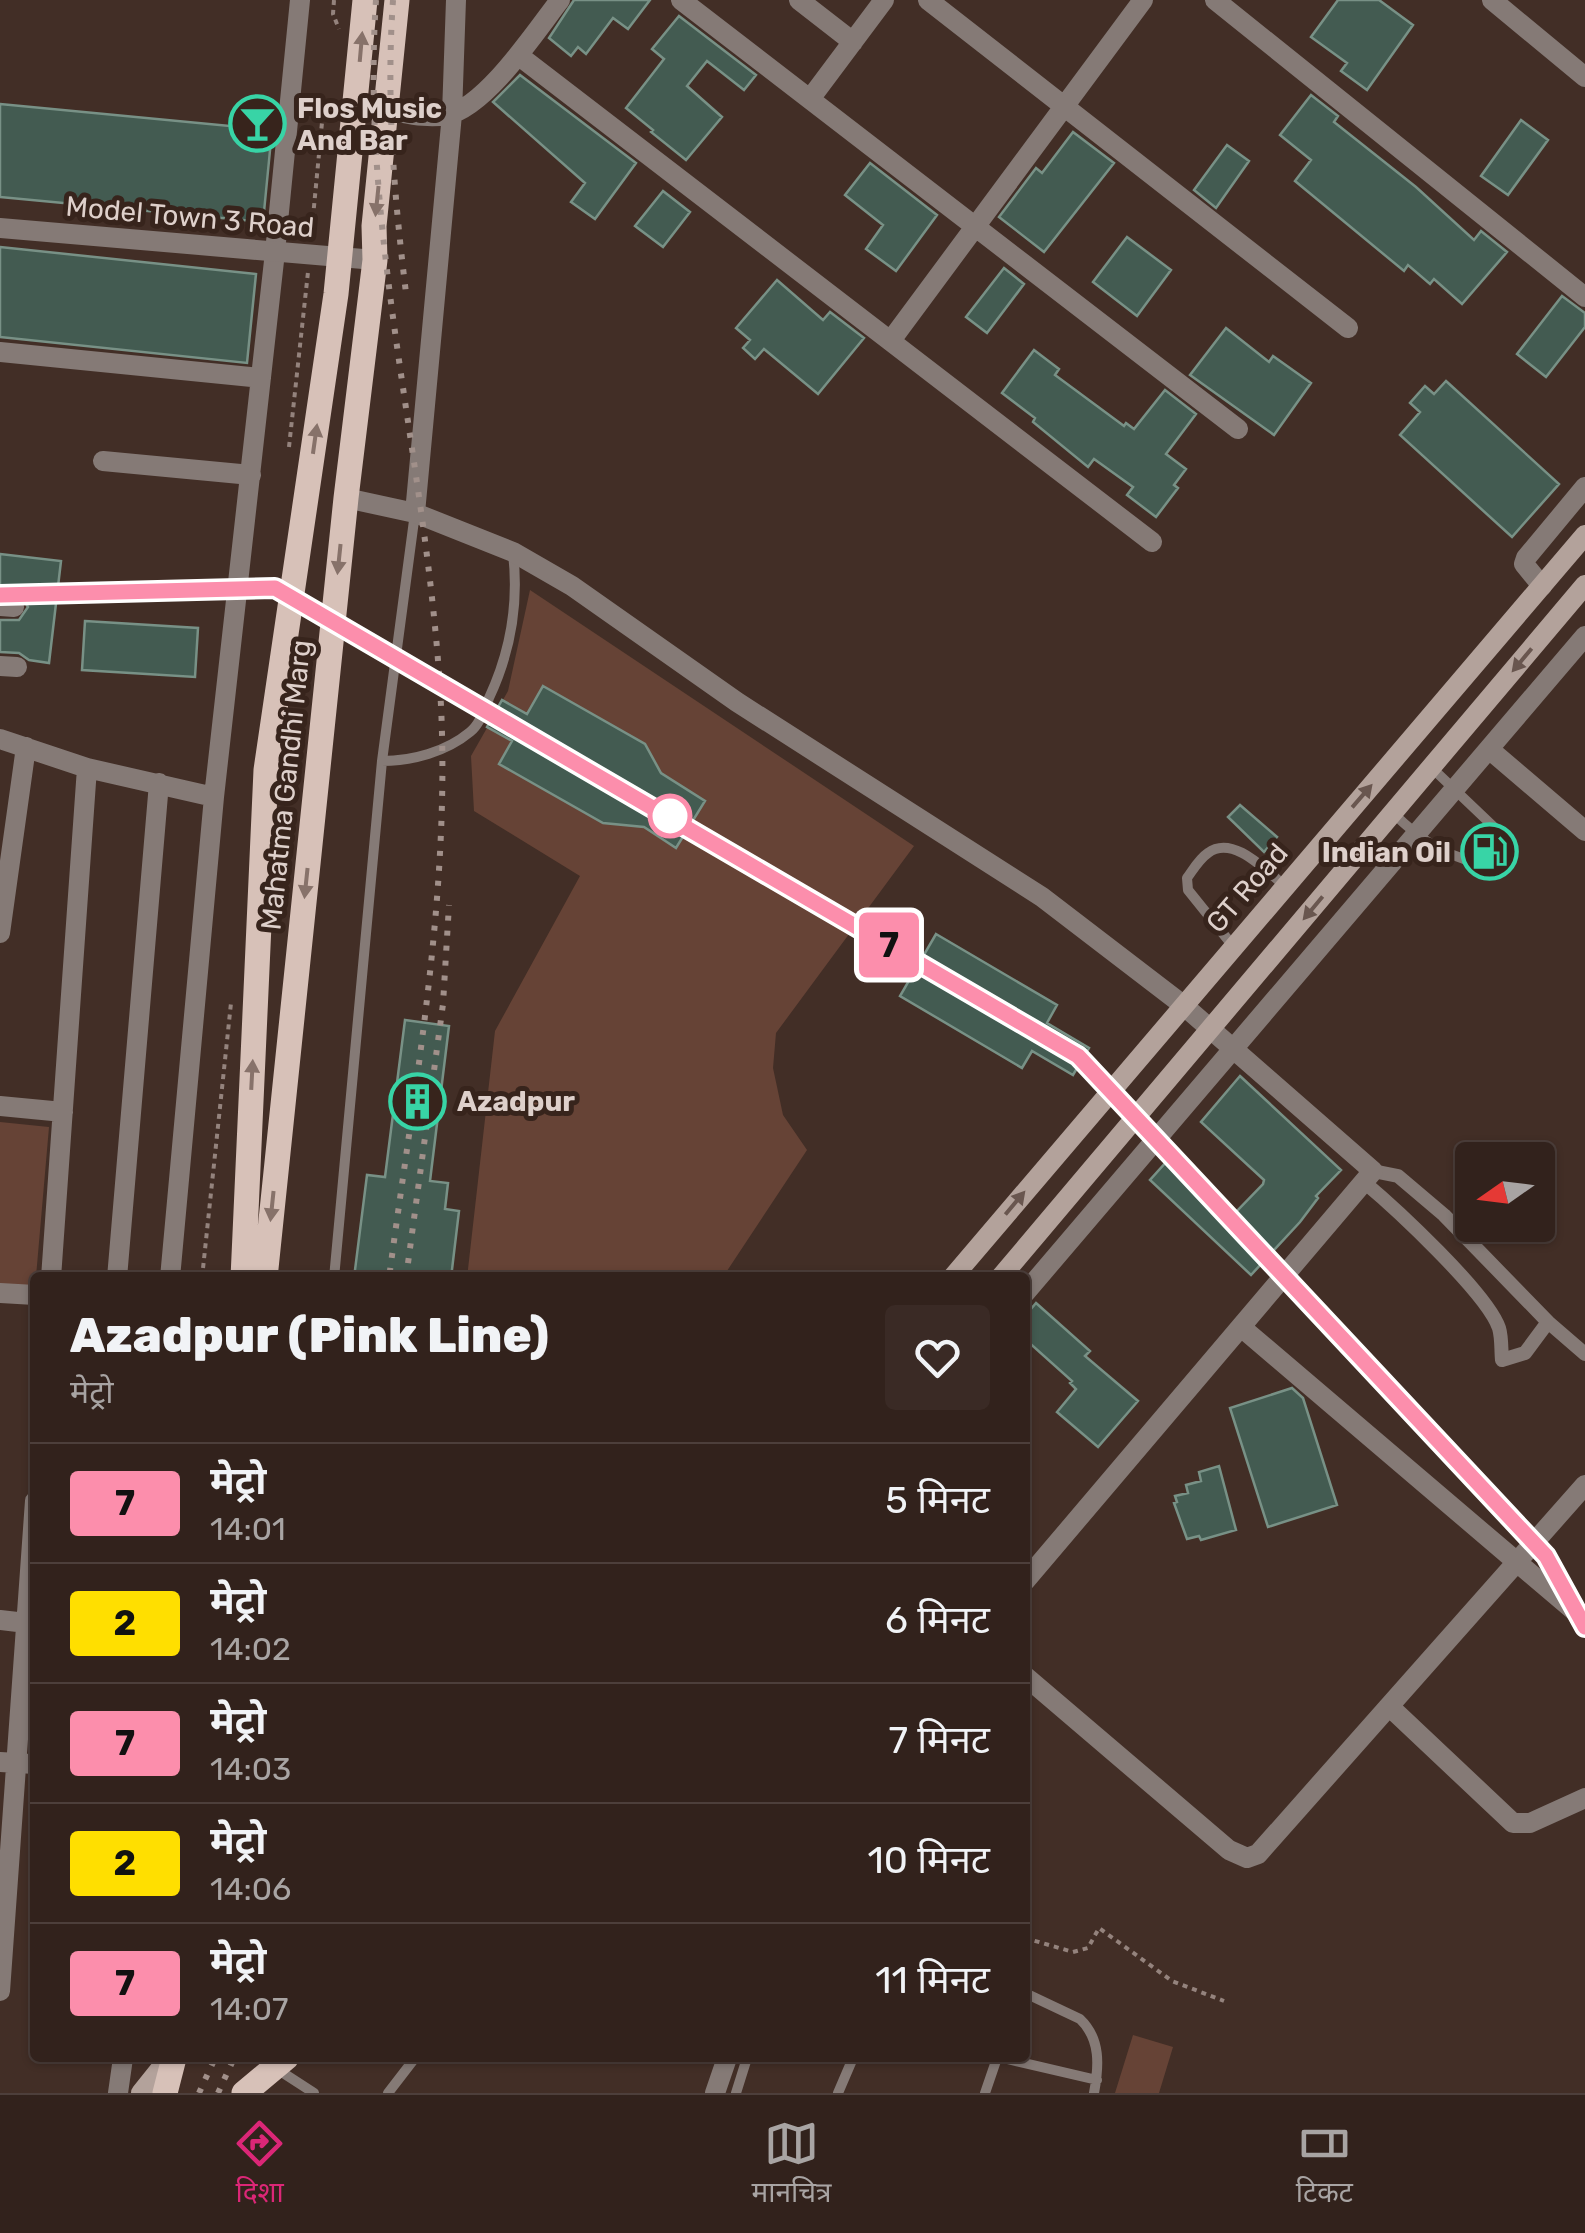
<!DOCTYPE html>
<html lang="hi">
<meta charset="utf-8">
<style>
:root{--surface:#32221c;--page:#3a2a25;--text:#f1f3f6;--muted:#a8a4a3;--line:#4d3f3b;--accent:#db2777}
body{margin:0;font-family:Rubik,"Noto Sans Devanagari",sans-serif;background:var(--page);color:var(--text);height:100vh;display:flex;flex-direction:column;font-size:38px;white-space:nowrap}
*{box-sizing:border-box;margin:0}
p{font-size:32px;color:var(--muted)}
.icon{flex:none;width:55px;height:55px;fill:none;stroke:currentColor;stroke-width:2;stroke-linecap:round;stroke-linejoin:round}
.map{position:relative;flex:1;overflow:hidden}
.details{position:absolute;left:30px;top:1272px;width:1000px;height:790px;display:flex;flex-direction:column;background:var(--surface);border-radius:10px;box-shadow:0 2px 8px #0004,0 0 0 2px var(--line)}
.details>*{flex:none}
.badge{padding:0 20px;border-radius:8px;font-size:35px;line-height:65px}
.needle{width:65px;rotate:256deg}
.buttons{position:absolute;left:1455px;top:1142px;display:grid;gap:20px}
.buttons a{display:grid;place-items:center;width:100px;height:100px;border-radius:10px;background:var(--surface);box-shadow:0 2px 8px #0004,0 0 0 2px var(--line);font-size:50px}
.map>.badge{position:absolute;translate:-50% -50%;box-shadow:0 0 0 5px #fff}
.round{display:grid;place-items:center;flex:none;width:105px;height:105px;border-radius:10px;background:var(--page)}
.head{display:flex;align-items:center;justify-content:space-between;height:170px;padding:0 40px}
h1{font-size:48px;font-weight:800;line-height:75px}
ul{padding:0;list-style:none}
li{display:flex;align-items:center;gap:30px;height:120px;padding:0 40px;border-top:2px solid var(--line)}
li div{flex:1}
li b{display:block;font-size:38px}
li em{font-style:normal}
li .badge{min-width:110px;font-weight:700;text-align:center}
.tabs{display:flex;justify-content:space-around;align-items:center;height:140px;border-top:2px solid var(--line);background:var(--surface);font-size:28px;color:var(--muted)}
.tabs a{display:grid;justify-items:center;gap:5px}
.tabs .selected{color:var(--accent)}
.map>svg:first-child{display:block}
</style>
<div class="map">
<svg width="1585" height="2093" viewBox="0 0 1585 2093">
<rect width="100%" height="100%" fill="#422e26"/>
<path fill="#664336" d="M530,590L914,846L776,1033L773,1068L783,1115L807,1150L723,1277L467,1278L495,1031L580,876L474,811L471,756L508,691Z
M0,1122L49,1127L35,1288L0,1286Z
M1133,2035L1173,2047L1159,2093H1115Z"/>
<path fill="#435b51" stroke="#789186" stroke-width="2.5" d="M574,0H650L628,29L613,18L586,54L578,47L571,56L549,38Z
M1338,0H1379L1413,25L1367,90L1341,71L1347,63L1311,37Z
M679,16L756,75L744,90L707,61L687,86L722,117L686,160L651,132L653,130L626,108L664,59L652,49Z
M520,75L636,163L595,219L571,202L585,183L493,102Z
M1311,95L1338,116L1334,122L1416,187L1474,240L1481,231L1507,252L1462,304L1434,279L1430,284L1408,265L1404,271L1295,181L1311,160L1280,135Z
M0,104L272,130L263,222L0,197Z
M1521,120L1548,140L1508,195L1481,176Z
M1073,132L1114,163L1044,252L999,217L1036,168L1042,173Z
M1227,145L1249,161L1216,208L1194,190Z
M870,163L937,215L896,271L866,249L883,225L845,195Z
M663,191L690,212L663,247L635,226Z
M1127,237L1171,270L1137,316L1093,282Z
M0,247L256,274L247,363L0,337Z
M1004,268L1024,284L987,333L966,317Z
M777,280L823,320L830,312L864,338L818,394L764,349L755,359L743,348L750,340L736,328Z
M1562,296L1585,313V327L1546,377L1517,354Z
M1226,328L1269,362L1273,356L1311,383L1274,435L1190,375Z
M1034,350L1059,369L1055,375L1124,426L1126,423L1134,429L1165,390L1196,414L1166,454L1186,469L1174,485L1178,488L1156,517L1127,495L1133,487L1094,459L1088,467L1033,422L1035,418L1002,393Z
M1446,381L1559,484L1512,537L1400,435L1420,412L1410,403L1425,386L1434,394Z
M0,554L61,561L49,663L29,660L19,653L0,652V620H19L28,607L21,595L0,592Z
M85,621L198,628L195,677L82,670Z
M543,686L645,744L661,773L705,801L676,848L644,827L603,823L499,764L512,741L487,727L502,700L527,714Z
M1240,805L1277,837L1264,852L1228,817Z
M936,934L1057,1005L1047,1023L1089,1048L1073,1075L1032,1051L1022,1068L900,996Z
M405,1020L449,1026L430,1181L448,1183L445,1209L459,1211L451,1278H354L367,1175L385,1177Z
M1240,1076L1341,1170L1316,1196L1318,1198L1300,1222L1251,1275L1150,1180L1168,1160L1232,1216L1263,1184L1264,1180L1201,1122Z
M1036,1303L1090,1351L1085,1356L1138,1401L1098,1447L1057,1412L1076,1389L1070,1383L1072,1381L1025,1339V1316Z
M1292,1388L1303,1398L1337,1505L1268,1527L1230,1408Z
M1219,1466L1236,1530L1201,1540L1199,1536L1187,1539L1174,1503L1177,1502L1175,1496L1188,1493L1186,1485L1201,1481L1199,1472Z"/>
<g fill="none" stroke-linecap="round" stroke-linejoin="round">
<path stroke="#94837d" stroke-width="4" stroke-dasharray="5 5" stroke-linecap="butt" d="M334,0L333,14L339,29
M311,238L323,112L333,102
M289,447L308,272
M202,1278L231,1003
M1025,1938L1073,1952L1088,1948L1099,1928L1172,1981L1224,2001"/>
<path stroke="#857a76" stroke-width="10" d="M382,761C412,761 446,752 470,732C480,724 484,710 489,698C511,651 519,604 513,553
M1394,814C1419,838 1441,854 1475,862L1484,857L1496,838L1495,828L1432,768
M1233,946L1188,890L1187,878C1193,870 1199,859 1208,853C1233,834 1266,871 1285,886
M334,1278L382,761L415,513
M1025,1993L1080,2019C1101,2039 1099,2066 1094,2093
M1003,2058L1097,2080
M277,2069L314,2093
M388,2093L415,2058
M736,2093L747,2058
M838,2093L853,2058
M985,2093L997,2058"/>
<path stroke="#857a76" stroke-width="14" d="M1373,1171L1398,1176L1444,1215L1548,1322L1585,1354
M1364,1182C1395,1208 1487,1293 1499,1328C1502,1338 1501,1350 1502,1360L1525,1353L1548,1322"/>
<path stroke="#857a76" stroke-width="20" d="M681,0L1238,429
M799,0L853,42
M928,0L1348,328
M1215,0L1585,297
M1492,0L1585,77
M518,55L1152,542
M810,99L884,0
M386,110C406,113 426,119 447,115C486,107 536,31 560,0
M892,339L1143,0
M0,352L261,378
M103,461L251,475
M346,498L415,513L513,552L572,586L737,702L1042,897L1183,1005L1373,1171L1025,1581
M415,513L452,114L456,0
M1542,586L1524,564L1526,558L1585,487
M0,606L14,607
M0,666L17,667
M0,739L87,768L214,797
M1489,749L1585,831
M0,933L26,747
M0,1106L63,1112
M51,1278L87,768
M117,1278L159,783
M170,1278L214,797L275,252L300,0
M0,1293L35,1295
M1025,1293L1585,636
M1241,1327L1585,1620
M0,1620L26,1623
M1025,1676L1229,1850L1247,1858L1258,1854L1585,1485
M1391,1708L1513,1823H1530L1585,1798
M0,1762L35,1764
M0,1991L35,1501
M118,2093L123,2058
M715,2093L727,2058"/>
<path stroke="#857a76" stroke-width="20" d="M0,228L375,260"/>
<path stroke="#b3a29b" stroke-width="20" d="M952,1278L1585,535
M1000,1278L1585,585
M141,2093L169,2058"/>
<path stroke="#d7c1b8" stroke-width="25" d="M243,1278L266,770L336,294L365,0
M265,1278L346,498L375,260L374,226L397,0
M165,2093L174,2058
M244,2093L286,2058"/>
<path stroke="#a1908a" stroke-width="6" stroke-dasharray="5 10" stroke-linecap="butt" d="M376,0C360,237 429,470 441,706C450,897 414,1089 389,1278
M393,0C386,99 394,195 406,293
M406,1278L443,1004L449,905
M199,2093L215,2058
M218,2093L234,2058"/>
</g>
<defs><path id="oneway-solid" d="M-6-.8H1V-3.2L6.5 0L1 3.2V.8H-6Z" transform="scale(2.5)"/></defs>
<g fill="#87726a">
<use href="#oneway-solid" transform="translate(361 47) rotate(-85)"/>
<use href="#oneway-solid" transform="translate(377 201) rotate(96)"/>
<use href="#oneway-solid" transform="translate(315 439) rotate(-82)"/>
<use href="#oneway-solid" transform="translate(339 559) rotate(96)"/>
<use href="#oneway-solid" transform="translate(306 883) rotate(96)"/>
<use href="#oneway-solid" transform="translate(252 1075) rotate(-87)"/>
<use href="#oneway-solid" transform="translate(272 1206) rotate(96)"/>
</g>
<g fill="#69564f">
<use href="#oneway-solid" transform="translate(1522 660) rotate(130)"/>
<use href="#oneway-solid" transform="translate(1362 796) rotate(-49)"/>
<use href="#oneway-solid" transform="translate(1313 908) rotate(130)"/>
<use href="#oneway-solid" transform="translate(1015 1203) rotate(-50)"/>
</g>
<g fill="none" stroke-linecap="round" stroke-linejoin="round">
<defs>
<path id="line" d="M0,595L275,588L1078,1056L1546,1556L1585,1627"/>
</defs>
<use href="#line" stroke="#fff" stroke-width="22"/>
<use href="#line" stroke="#fc8eac" stroke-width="15"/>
</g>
<defs>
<symbol id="bar-ring" viewBox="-11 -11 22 22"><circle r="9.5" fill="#37241c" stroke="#38d4a6" stroke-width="1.5"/><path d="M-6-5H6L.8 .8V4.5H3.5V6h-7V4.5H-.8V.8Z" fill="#38d4a6"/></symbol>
<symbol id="fuel-ring" viewBox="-11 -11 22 22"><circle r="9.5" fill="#37241c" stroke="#38d4a6" stroke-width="1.5"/><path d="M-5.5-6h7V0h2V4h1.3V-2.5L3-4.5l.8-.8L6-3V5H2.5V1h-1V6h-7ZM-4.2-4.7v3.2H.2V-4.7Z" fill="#38d4a6"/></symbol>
<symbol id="building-ring" viewBox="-11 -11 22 22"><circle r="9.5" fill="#37241c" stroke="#38d4a6" stroke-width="1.5"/><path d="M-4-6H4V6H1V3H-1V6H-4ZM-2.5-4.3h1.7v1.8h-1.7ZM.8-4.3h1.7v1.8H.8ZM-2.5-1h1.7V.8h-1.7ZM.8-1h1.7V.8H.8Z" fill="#38d4a6"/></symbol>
</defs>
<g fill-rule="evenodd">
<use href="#bar-ring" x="226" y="92" width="63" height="63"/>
<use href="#fuel-ring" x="1458" y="820" width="63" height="63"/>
<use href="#building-ring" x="386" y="1070" width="63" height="63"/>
</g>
<circle fill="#fff" stroke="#fc8eac" stroke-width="5" cx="670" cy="816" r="20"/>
<g text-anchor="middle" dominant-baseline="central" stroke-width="10" stroke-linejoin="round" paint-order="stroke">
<g font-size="28" font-weight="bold" fill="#ded0cb" stroke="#37241c" text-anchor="start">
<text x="297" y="108">Flos Music<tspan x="297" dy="32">And Bar</tspan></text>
<text x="1451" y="852" text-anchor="end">Indian Oil</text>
<text x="457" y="1101">Azadpur</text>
</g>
<g font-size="28" fill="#ded0cb" stroke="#37241c">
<text transform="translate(190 217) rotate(5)">Model Town 3 Road</text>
<text transform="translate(286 785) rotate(-84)">Mahatma Gandhi Marg</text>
<text transform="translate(1247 888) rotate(-49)">GT Road</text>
</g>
</g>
</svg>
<div class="buttons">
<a><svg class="needle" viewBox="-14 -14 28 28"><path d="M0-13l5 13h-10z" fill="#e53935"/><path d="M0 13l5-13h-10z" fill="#a8a4a3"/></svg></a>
</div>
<b class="badge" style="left:889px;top:945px;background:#fc8eac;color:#111">7</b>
<section class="details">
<div class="head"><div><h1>Azadpur (Pink Line)</h1><p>मेट्रो</p></div><a class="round"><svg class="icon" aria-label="heart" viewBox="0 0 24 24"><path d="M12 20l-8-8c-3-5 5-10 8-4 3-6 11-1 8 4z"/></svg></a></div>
<ul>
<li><span class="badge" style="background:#fc8eac;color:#111">7</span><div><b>मेट्रो</b><p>14:01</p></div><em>5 मिनट</em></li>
<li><span class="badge" style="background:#ffdf00;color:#111">2</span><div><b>मेट्रो</b><p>14:02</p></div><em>6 मिनट</em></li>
<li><span class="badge" style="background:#fc8eac;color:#111">7</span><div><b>मेट्रो</b><p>14:03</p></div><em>7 मिनट</em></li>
<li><span class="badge" style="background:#ffdf00;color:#111">2</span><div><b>मेट्रो</b><p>14:06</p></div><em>10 मिनट</em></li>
<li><span class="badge" style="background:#fc8eac;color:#111">7</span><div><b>मेट्रो</b><p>14:07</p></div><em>11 मिनट</em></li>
</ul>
</section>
</div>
<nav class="tabs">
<a class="selected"><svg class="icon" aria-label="directions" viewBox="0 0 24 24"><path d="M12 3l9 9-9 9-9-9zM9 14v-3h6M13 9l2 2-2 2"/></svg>दिशा</a>
<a><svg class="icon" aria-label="map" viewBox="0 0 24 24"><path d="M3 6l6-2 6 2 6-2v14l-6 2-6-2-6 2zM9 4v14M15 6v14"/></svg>मानचित्र</a>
<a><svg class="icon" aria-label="tickets" viewBox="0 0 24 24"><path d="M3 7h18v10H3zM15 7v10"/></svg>टिकट</a>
</nav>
